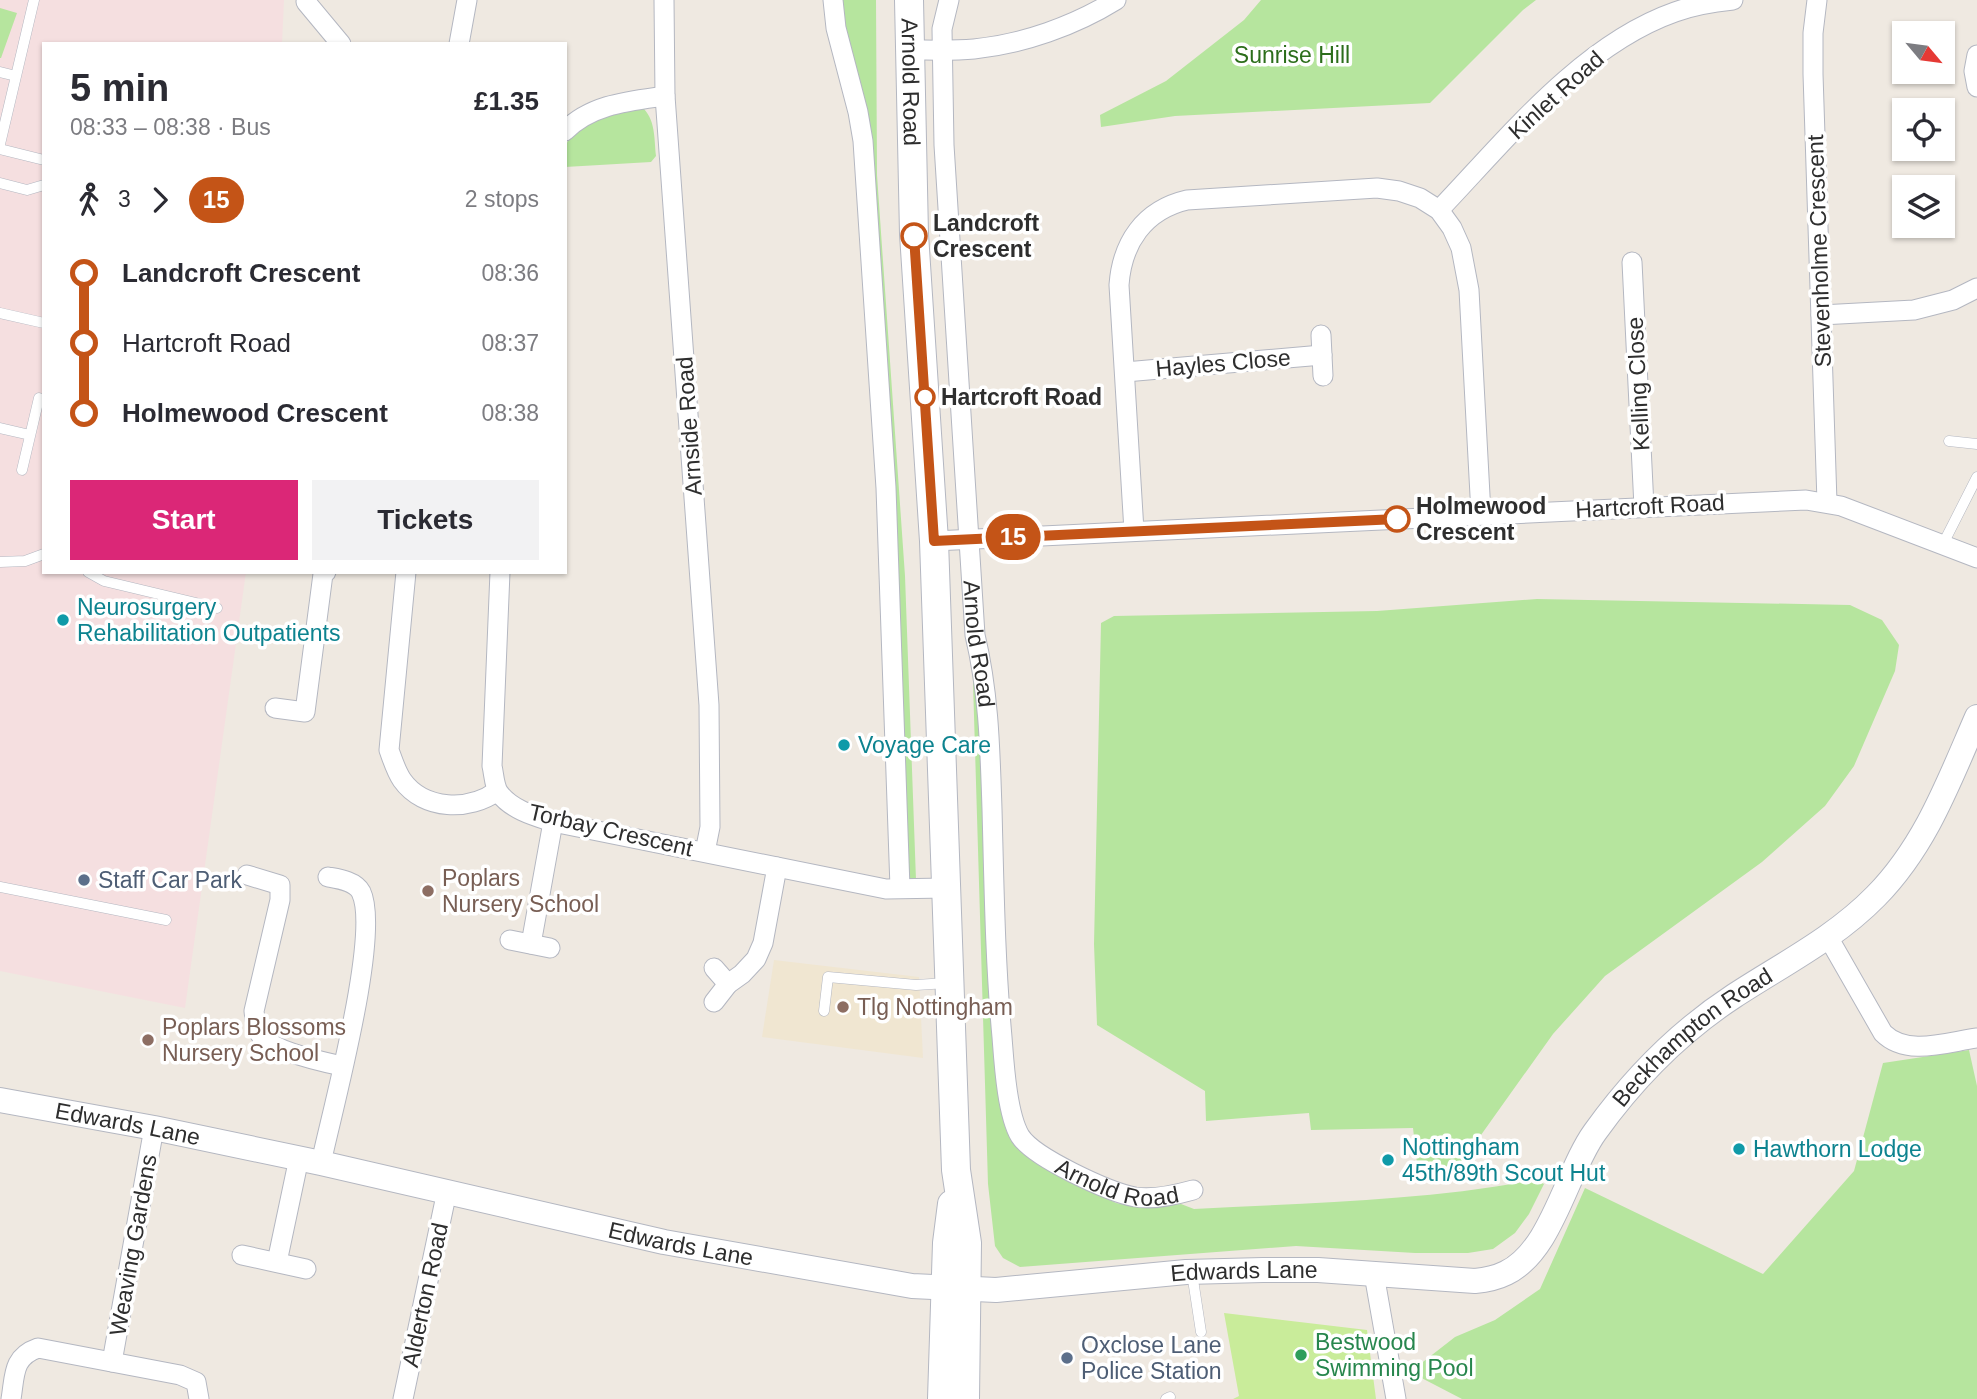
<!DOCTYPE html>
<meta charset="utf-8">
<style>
:root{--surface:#fff;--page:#f2f2f3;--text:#2b2b33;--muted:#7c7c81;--accent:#db2777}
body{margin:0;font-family:Helvetica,sans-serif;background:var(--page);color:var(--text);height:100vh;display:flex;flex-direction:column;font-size:26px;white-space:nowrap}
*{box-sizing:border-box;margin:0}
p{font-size:23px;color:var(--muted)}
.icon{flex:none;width:38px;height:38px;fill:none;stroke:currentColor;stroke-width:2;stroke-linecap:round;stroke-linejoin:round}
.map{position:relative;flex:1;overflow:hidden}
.sheet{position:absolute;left:42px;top:42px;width:525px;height:532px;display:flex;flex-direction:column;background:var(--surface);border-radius:0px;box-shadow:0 2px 5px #0004}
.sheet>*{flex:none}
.badge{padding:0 14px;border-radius:23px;font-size:24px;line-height:46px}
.needle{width:46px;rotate:119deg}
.controls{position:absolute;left:1892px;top:21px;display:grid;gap:14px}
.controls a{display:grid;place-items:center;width:63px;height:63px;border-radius:0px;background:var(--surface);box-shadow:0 2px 5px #0004;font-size:35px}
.map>.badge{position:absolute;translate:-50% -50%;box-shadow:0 0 0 4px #fff}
.legs{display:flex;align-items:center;gap:10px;height:77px;padding:0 28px;font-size:23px}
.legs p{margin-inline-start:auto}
.overview{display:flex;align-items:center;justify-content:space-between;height:119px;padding:0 28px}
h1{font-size:38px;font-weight:700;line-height:52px}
.cta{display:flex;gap:14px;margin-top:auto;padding:14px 28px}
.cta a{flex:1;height:80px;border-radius:0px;background:var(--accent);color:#fff;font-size:28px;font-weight:700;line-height:80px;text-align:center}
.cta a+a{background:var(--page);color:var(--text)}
ul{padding:0 28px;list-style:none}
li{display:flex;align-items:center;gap:24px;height:70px;font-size:26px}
li i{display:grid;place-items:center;width:10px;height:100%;margin:0 9px;background:currentColor}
li i::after{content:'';width:18px;height:18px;margin:-9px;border:5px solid;border-radius:50%;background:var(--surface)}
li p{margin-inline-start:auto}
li:first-child i{background:linear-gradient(#0000 50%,currentColor 0)}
li:last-child i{background:linear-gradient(currentColor 50%,#0000 0)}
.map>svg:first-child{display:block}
</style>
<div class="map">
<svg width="1977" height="1399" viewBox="0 0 1977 1399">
<rect width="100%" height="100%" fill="#efe9e1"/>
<path fill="#f0e6d1" d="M774,960L919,977L923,1058L762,1037Z"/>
<path fill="#f5dfe0" d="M0,0H284L282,44H44V572H246L185,1008L0,971Z"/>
<path fill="#b6e59e" d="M842,0H876L877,175L905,576L916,880H909L896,552Z
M1261,0H1536L1523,10L1430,103L1175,116L1101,127L1100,115L1166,81L1244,20Z
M0,8L17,13L1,58H0Z
M641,106C656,119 654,138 656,156L651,162L565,167C565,161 564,151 566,145C577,119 616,111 641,106Z
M1537,599L1850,605L1882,620L1899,645L1895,671L1854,766L1825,806L1762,862L1605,976L1553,1034L1471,1149L1462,1173L1418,1172L1413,1128L1311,1130L1309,1113L1206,1121L1205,1091L1097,1025L1094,944L1101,623L1114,616L1377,611Z
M972,649L980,691L993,1033L1006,1130L1015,1145L1030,1159L1116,1203L1143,1208L1181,1204L1194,1209C1308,1203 1423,1201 1536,1180L1544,1184L1529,1214L1515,1233L1493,1249L1468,1253H1415L1296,1246L1020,1267L1003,1258L995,1246L988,1184Z
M1969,1050L1977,1086V1399H1462L1410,1372L1455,1337L1495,1320L1540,1289L1585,1188L1763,1274L1854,1171L1883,1063Z"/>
<path fill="#c9ec9a" d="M1224,1313L1367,1330L1376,1399H1233L1239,1396Z"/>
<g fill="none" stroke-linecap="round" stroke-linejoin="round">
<defs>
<path id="service" d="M0,72L16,76
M0,144L34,0
M0,149L44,160
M0,183L27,190L44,185
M0,313L44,323
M0,428L30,435
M1949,441L1977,444
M22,470L39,398
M1943,544L1977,477
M0,562L25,561L44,554
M88,572L104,581L217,608
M0,887L166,920
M824,1011L828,977L916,985L947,983
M1192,1273L1201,1332
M1166,1399L1170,1397"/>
<g id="minor">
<path d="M664,0L665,96L709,705L710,827L705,852"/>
<path d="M833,0L836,28L858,112L863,141L886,488L900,888"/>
<path id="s1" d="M949,0L942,29L944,145L975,635C989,694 990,749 992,809C994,885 995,961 1002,1037C1004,1063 1007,1114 1020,1136C1034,1158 1109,1192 1135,1197C1154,1200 1175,1195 1193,1190"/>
<path d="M1817,0L1813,33V74L1827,502"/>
<path d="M306,2L341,44"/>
<path d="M459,44L467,0"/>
<path d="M909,50C930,50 953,51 974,49C1023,44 1074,26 1116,0"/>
<path d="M1977,55L1974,71L1977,87"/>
<path d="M565,131C591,104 630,101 665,96"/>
<path d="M1439,210C1506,140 1581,45 1675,12C1694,5 1713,2 1733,0"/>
<path d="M1632,262L1644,507"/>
<path d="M1821,315L1914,310L1953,300L1977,288"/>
<path d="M1321,335L1323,376"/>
<path d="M1125,372L1322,355"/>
<path d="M1134,531L1119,285C1122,243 1144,210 1187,200L1377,188L1399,191L1420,198L1439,210L1452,228L1461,248L1469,290L1481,514"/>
<path d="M934,541L1806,500L1841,506L1977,558"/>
<path d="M406,572L389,750C393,761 396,771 402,780C424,811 470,811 497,791"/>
<path d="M500,572L492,766C494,774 494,786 499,793C512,810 534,816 553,822L886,889L946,888"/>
<path d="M275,708L305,712L323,574L326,572"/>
<path d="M247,875L280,885V900L254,1011C255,1020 256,1031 263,1038C277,1052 323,1062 342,1066"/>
<path d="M1828,937L1883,1033C1907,1057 1947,1042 1977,1038"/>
<path d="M510,940L550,948"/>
<path d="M531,944L553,822"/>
<path d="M714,968L728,984"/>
<path d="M714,1002L728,984L742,974L756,959L763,943L777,867"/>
<path d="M321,1163C332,1111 381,933 361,892C355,881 339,879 328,877"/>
<path d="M242,1255L306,1269"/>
<path d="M277,1262L299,1158"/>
<path d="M1374,1274L1396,1399"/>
<path d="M112,1362L154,1128"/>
<path d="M11,1399C15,1376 12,1357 38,1348L180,1375L196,1382L199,1399"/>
<path d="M403,1399L447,1191"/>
</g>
<g id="tertiary">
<path id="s2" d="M0,1100L154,1128L321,1163L664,1242L912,1286L996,1290L1186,1272L1263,1270H1318L1475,1281C1486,1280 1496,1278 1506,1273C1552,1251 1566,1172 1595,1132C1633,1079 1679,1032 1734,996C1783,964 1835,938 1876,896C1926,845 1949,781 1977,717"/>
</g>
<g id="secondary">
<path id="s3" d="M909,0L914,234L934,541L956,1170L967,1243L965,1399"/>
<path d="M942,1399L947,1243L952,1204"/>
</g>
</defs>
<use href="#service" stroke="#b4b7c1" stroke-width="11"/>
<use href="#minor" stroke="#b4b7c1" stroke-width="21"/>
<use href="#tertiary" stroke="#b4b7c1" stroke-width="26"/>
<use href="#secondary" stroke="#b4b7c1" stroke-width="30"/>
<use href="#service" stroke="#fff" stroke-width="10"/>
<use href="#minor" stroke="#fff" stroke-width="19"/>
<use href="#tertiary" stroke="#fff" stroke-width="24"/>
<use href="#secondary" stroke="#fff" stroke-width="28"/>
</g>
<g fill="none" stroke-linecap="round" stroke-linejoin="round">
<defs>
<path id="line-1" d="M914,236L934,541L1397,519"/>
</defs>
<use href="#line-1" stroke="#fff" stroke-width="16"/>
<use href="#line-1" stroke="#c45417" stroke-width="10"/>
</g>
<g fill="#fff" stroke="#c45417" stroke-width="3.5">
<circle cx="914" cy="236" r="12"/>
<circle cx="925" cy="397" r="9"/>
<circle cx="1397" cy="519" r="12"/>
</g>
<g fill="#0f9aa8" stroke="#fff" stroke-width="2.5">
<circle cx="63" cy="620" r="7"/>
<circle cx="844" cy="745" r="7"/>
<circle cx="1739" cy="1149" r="7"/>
<circle cx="1388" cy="1160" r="7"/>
</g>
<g fill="#5c6f8a" stroke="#fff" stroke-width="2.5">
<circle cx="84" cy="880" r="7"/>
<circle cx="1067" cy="1358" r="7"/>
</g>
<g fill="#8d6e63" stroke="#fff" stroke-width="2.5">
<circle cx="428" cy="891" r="7"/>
<circle cx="843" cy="1007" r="7"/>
<circle cx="148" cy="1040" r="7"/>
</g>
<circle fill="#2e9e5b" stroke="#fff" stroke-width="2.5" cx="1301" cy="1355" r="7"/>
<g text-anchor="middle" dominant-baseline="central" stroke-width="7" stroke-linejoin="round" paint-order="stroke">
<g font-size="23" fill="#2c6e1b" stroke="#fff">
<text x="1292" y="55">Sunrise Hill</text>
</g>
<g font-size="23" fill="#2e2e2e" stroke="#fff">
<text stroke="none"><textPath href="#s3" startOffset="82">Arnold Road</textPath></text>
<text transform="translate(1556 95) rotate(-42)">Kinlet Road</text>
<text transform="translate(1819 251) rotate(-92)">Stevenholme Crescent</text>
<text transform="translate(1223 363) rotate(-5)">Hayles Close</text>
<text transform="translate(1638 384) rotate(-93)">Kelling Close</text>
<text transform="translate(689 426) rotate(-94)">Arnside Road</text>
<text transform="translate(1650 506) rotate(-3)">Hartcroft Road</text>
<text stroke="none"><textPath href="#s1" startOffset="646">Arnold Road</textPath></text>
<text transform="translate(611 830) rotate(13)">Torbay Crescent</text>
<text stroke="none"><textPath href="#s2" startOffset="1834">Beckhampton Road</textPath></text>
<text stroke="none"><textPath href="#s2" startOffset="130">Edwards Lane</textPath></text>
<text stroke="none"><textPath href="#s1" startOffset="1253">Arnold Road</textPath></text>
<text stroke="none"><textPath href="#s2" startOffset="696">Edwards Lane</textPath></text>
<text transform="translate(133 1245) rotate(-80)">Weaving Gardens</text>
<text stroke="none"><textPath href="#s2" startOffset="1264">Edwards Lane</textPath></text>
<text transform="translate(425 1295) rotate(-78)">Alderton Road</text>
</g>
<g font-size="23" font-weight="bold" fill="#2e2e2e" stroke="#fff" text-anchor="start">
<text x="933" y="223">Landcroft<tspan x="933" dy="26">Crescent</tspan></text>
<text x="941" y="397">Hartcroft Road</text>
<text x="1416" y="506">Holmewood<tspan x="1416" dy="26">Crescent</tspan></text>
</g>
<g font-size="23" fill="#0d838f" stroke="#fff" text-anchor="start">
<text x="77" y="607">Neurosurgery<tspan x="77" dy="26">Rehabilitation Outpatients</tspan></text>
<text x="858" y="745">Voyage Care</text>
<text x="1402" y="1147">Nottingham<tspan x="1402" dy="26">45th/89th Scout Hut</tspan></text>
<text x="1753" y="1149">Hawthorn Lodge</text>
</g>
<g font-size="23" fill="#785e54" stroke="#fff" text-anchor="start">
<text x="442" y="878">Poplars<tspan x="442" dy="26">Nursery School</tspan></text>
<text x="857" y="1007">Tlg Nottingham</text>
<text x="162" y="1027">Poplars Blossoms<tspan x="162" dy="26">Nursery School</tspan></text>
</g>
<g font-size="23" fill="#4e5e75" stroke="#fff" text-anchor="start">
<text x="98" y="880">Staff Car Park</text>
<text x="1081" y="1345">Oxclose Lane<tspan x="1081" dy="26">Police Station</tspan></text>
</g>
<g font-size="23" fill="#27864d" stroke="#fff" text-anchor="start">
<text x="1315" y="1342">Bestwood<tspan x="1315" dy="26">Swimming Pool</tspan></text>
</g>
</g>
</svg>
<div class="controls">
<a><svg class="needle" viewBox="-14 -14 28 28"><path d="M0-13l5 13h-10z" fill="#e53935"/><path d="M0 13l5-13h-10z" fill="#7c7c81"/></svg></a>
<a><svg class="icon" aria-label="locate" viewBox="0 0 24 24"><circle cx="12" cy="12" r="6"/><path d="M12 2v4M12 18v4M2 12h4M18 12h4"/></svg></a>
<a><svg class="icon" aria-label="layers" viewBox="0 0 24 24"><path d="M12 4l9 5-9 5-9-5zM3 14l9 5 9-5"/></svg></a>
</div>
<b class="badge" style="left:1013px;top:537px;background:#c45417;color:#fff">15</b>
<section class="sheet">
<div class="overview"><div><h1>5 min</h1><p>08:33 – 08:38 · Bus</p></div><b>£1.35</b></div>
<div class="legs"><svg class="icon" aria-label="walk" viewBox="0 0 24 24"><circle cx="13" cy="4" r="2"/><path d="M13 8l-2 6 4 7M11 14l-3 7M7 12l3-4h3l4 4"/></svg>3<svg class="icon" aria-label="forward" viewBox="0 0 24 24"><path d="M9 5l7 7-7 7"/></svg><b class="badge" style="background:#c45417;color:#fff">15</b><p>2 stops</p></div>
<ul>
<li><i style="color:#c45417"></i><b>Landcroft Crescent</b><p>08:36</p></li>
<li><i style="color:#c45417"></i><span>Hartcroft Road</span><p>08:37</p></li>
<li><i style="color:#c45417"></i><b>Holmewood Crescent</b><p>08:38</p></li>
</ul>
<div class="cta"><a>Start</a><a>Tickets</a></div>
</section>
</div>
